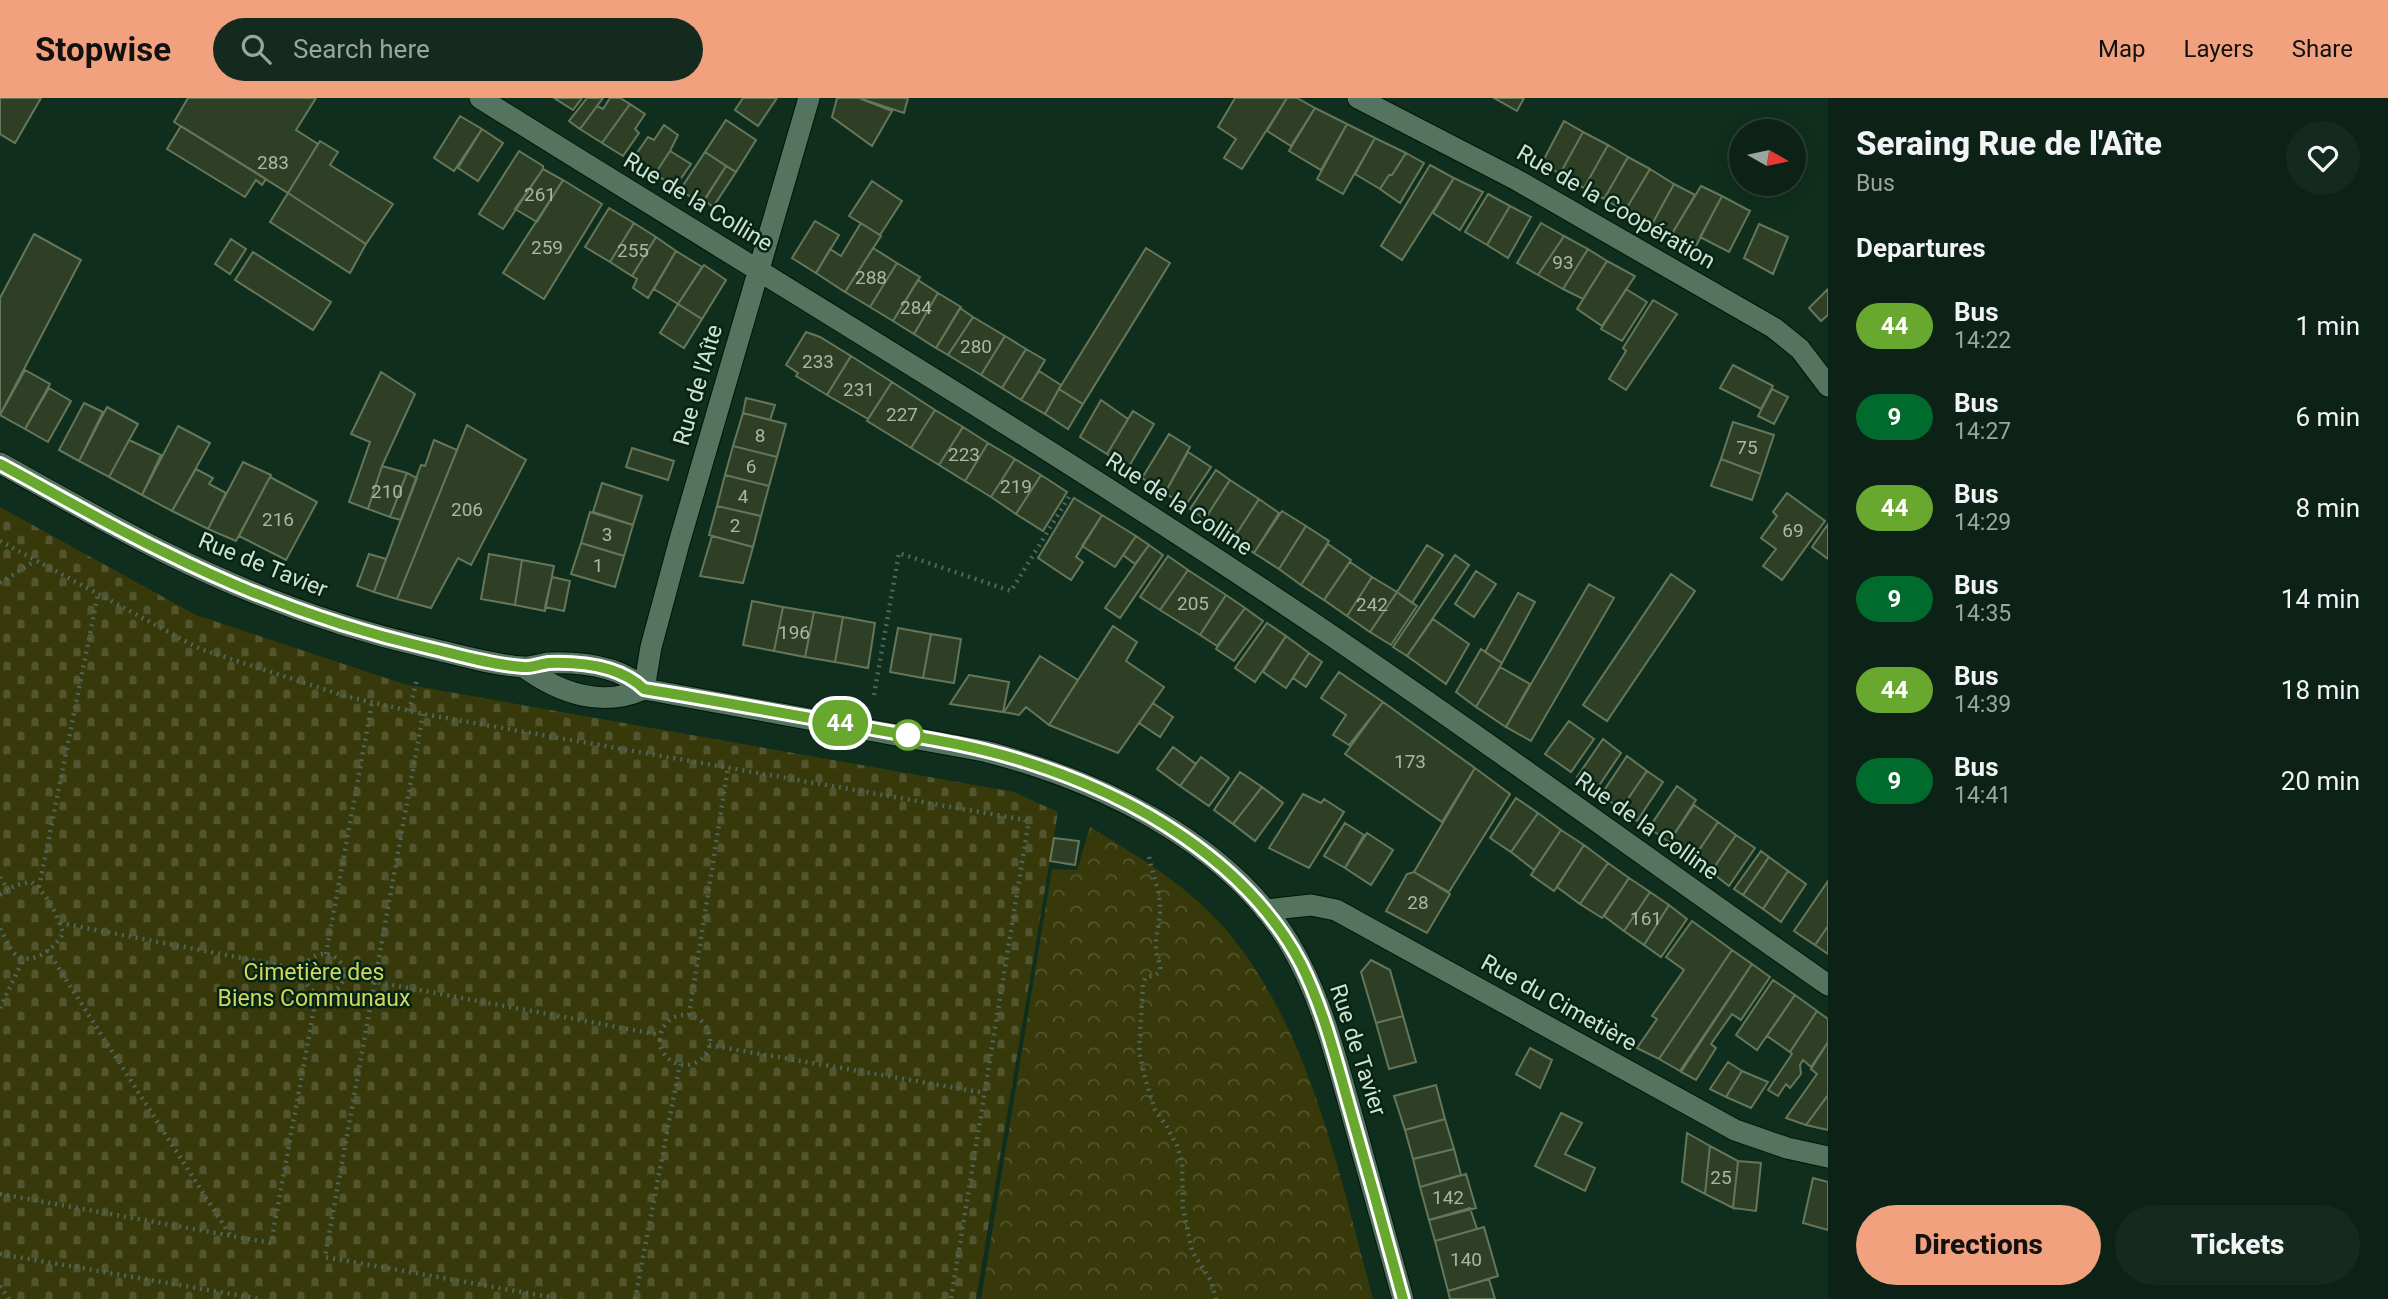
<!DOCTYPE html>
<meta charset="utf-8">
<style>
:root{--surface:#0c2216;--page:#152a1f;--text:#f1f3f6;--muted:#9aa4a1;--line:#2c3f35;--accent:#f1a17d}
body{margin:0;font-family:Roboto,sans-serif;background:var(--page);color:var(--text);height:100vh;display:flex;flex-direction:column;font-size:26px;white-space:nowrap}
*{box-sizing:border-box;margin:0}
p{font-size:23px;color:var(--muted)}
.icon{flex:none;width:38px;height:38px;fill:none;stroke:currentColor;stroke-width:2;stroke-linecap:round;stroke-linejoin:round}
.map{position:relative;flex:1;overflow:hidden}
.sheet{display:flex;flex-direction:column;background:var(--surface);width:560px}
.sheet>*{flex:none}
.badge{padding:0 14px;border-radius:23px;font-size:24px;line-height:46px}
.needle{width:46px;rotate:99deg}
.buttons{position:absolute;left:1729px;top:21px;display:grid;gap:14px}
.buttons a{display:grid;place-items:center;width:77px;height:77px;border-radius:50%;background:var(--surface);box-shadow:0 4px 18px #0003,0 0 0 2px var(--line);font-size:35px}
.map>.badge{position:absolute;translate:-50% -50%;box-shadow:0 0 0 4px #fff}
h2{padding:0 28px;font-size:26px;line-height:63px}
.round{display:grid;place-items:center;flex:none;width:74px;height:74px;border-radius:37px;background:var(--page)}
.head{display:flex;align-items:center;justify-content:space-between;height:119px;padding:0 28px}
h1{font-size:33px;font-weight:800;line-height:52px}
.action{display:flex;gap:14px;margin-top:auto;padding:14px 28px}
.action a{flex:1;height:80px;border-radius:42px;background:var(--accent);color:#111;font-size:28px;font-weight:800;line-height:80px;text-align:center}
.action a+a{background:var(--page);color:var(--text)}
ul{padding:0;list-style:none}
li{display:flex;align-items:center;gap:21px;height:91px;padding:0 28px}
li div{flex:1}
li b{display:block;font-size:26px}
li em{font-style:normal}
li .badge{min-width:77px;font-weight:700;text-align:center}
header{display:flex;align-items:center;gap:42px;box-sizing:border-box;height:98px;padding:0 35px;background:var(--accent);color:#111}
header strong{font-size:33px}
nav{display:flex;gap:38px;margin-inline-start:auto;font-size:24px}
.search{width:490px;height:63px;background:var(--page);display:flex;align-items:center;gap:18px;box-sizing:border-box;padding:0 24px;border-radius:38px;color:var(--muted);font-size:26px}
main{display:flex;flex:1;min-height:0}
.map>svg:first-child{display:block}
</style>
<header>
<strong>Stopwise</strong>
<div class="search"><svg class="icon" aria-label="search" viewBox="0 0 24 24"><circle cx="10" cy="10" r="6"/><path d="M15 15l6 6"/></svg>Search here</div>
<nav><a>Map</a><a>Layers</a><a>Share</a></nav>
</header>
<main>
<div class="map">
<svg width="1828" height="1201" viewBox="0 0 1828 1201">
<defs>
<pattern id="forest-crowns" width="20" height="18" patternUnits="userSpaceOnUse" patternTransform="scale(1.75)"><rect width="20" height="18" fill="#37390b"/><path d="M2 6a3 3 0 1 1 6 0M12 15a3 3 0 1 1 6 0" fill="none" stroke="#53552e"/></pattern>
<pattern id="cemetery-stones" width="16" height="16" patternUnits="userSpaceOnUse" patternTransform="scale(1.75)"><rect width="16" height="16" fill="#37390b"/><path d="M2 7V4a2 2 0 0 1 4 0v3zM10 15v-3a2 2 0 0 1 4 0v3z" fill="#53552e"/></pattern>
</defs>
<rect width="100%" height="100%" fill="#102e1d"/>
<path fill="url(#forest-crowns)" d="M1090,729C1138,758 1189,788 1226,832C1310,930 1340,1079 1373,1201H981L1052,771L1077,772Z"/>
<path fill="url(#cemetery-stones)" d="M0,409L196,517L404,586L1014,694L1058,714L976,1201H0Z"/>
<path fill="#2f3f25" stroke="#65775a" stroke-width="2" d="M0,0H41L15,45L0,36Z
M188,0H316L296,32L318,46L288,95L174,24Z
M554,0H582L573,12Z
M587,0H603L580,31L569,23Z
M610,0H620L630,6L602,45L580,31L597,8L603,11Z
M743,0H777L758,28L735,12Z
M837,0H859L892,13L872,48L832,19Z
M859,0H908L904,15Z
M1235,0H1287L1242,71L1224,60L1236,41L1218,29Z
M1287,0H1297L1315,10L1291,48L1267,33Z
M1494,0H1524L1517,13Z
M630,6L645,16L635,31L639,35L623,58L602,45Z
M1315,10L1347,26L1321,72L1289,53Z
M460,18L482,31L454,73L434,60Z
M726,22L756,42L736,74L705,54Z
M1564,23L1583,34L1560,76L1542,65Z
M1347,26L1375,40L1343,96L1317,81Z
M664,27L678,37L670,53L655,76L632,62L648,39L654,42Z
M181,28L266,81L262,87L256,82L245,99L167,51Z
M482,31L503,45L478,83L458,70Z
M1583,34L1608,47L1584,90L1560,76Z
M1375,40L1406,55L1392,77H1389L1380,91L1355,76Z
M320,43L338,54L330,67L393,106L366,146L288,95Z
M1608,47L1628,59L1604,101L1584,90Z
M519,53L543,68V71L503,131L479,116Z
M670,53L691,66L675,89L655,76Z
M705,54L726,68L702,106L680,92Z
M1406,55L1424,65L1400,105L1380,91L1389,77H1392Z
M1628,59L1650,71L1625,113L1604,101Z
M1430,67L1454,80L1402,162L1381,148Z
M726,68L736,74L713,109L704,102Z
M543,71L563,82L537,124L515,111Z
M1650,71L1674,86L1651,128L1625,113Z
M1454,80L1483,94L1460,132L1433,115Z
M563,82L602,106L544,201L503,175Z
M872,83L902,103L880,137L849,118Z
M1674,86L1695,97L1670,139L1651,128Z
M1701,88L1722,98L1694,152L1670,139Z
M288,95L366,146L350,175L270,124Z
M1488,96L1510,108L1487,147L1465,134Z
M1722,98L1750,113L1729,154L1700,139Z
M1510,108L1531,119L1508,160L1487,147Z
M609,110L634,125L610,164L585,149Z
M815,123L839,137L816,175L792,160Z
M634,125L656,139L632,178L610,164Z
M861,125L881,138L845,194L816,175L830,151L841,158Z
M1541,125L1564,138L1538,177L1517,165Z
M1759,126L1788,139L1773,176L1744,160Z
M34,136L81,162L0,317V200Z
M1564,138L1588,151L1563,191L1538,177Z
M656,139L676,153L648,200L633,190L637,181L632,178Z
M231,141L246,151L230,176L215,166Z
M873,150L897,165L870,209L845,194Z
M1146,150L1170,165L1083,306L1059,291Z
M1588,151L1607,163L1583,201L1563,191Z
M676,153L702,169L678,206L654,191Z
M253,154L331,204L313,232L235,182Z
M1607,163L1635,178L1602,228L1577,211Z
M897,165L920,179L893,223L870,209Z
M704,167L726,182L702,221L678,206Z
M918,182L938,195L914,236L893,223Z
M1626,191L1647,204L1622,243L1601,231Z
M1828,191V217L1821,223L1809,210Z
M938,195L961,209L936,250L914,236Z
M1653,202L1677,216L1626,292L1609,281L1626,253L1623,250Z
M678,206L702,221L684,250L660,235Z
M960,210L973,219L948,257L936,250Z
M973,219L1005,238L981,277L948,257Z
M806,234L820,239L851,258L827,297L796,278L798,275L786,267Z
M1005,238L1026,251L1002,290L981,277Z
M1026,251L1045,262L1021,302L1002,290Z
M851,258L892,284L868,321L827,297Z
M1733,267L1773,288L1761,311L1720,290Z
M25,272L50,286L25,331L0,317Z
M1039,273L1061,287L1045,316L1021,302Z
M381,274L415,296L382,368L368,411L349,404L370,344L351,336Z
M892,284L935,312L911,350L867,323Z
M49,290L71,303L48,344L25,331Z
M1059,291L1083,306L1068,331L1045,316Z
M1772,291L1788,299L1774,326L1758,318Z
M746,300L775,307L770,322L743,315Z
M1101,302L1128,321L1107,356L1080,339Z
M84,305L103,314L79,363L59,352Z
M107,309L138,326L109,379L79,363Z
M935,312L963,329L939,367L911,350Z
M1133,313L1154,326L1128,370L1107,356Z
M743,315L786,326L777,359L733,348Z
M1733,324L1774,337L1761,376L1721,361Z
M467,327L526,362L471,467L458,460L431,510L397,501Z
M178,328L210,345L172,413L142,397Z
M963,329L988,345L965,383L939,367Z
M1169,336L1190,349L1165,395L1142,380Z
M129,342L161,357L142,397L109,379Z
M434,342L457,352L397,501L374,494L421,367L425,368Z
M988,345L1015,361L991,399L965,383Z
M733,348L777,359L769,388L725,377Z
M632,350L674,363L668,382L626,369Z
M1188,354L1211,369L1185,408L1165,395Z
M1015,361L1041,377L1016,416L991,399Z
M1721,361L1761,376L1752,402L1711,388Z
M243,364L271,377L236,443L208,431Z
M382,368L407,375L390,419L368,411Z
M196,371L213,380L209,386L226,395L208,431L172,413Z
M1216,372L1230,382L1205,421L1190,411Z
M407,375L417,380L401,422L390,419Z
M725,377L769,388L761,418L717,408Z
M1041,377L1067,394L1043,433L1016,416Z
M270,379L317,404L286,462L239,438Z
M1230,382L1259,401L1233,441L1205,421Z
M602,385L642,398L633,427L593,414Z
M1787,395L1825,423L1782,482L1763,468L1776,451L1761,440L1777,418L1773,414Z
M1074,400L1102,417L1076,459L1083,464L1071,482L1038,460Z
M1259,401L1279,415L1254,455L1233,441Z
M717,408L761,418L753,449L709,437Z
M1282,413L1306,428L1279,471L1254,455Z
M590,414L633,427L624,458L581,445Z
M1102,417L1136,438L1115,469L1082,448Z
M1828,426V461L1812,449Z
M1306,428L1329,443L1301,487L1279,471Z
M712,438L753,449L743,485L700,478Z
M1136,438L1149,447L1135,466L1123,457Z
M581,445L624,458L615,489L571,476Z
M1328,446L1351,462L1324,502L1301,487Z
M1149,447L1163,457L1120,520L1105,510Z
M1427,447L1443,457L1412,505L1397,494Z
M369,456L386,461L374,494L357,488Z
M489,456L522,462L515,507L481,501Z
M1455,457L1469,467L1407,558L1393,549Z
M1168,458L1188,472L1160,512L1140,499Z
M522,462L554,468L545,513L515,507Z
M1350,464L1372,479L1347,518L1324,502Z
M1188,472L1226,497L1200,537L1160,512Z
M1476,473L1496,486L1474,519L1455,506Z
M1671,476L1695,493L1607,623L1583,607Z
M552,479L570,483L564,513L545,509Z
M1372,479L1397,494L1370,534L1347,518Z
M1589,486L1614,500L1531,643L1506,629Z
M1397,494L1417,508L1391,547L1370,534Z
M1518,495L1535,504L1502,565L1485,554Z
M1226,497L1245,510L1217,548L1200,537Z
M752,503L783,509L774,553L743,547Z
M783,509L814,514L805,559L774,553Z
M1245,510L1263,523L1234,563L1216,551Z
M814,514L843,519L835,564L805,559Z
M843,519L875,525L868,570L835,564Z
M1433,521L1469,546L1446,586L1407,558Z
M1267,525L1286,538L1255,584L1235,570Z
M1113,528L1137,544L1126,563L1164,589L1118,655L1049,627Z
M898,530L931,536L923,580L890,574Z
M931,536L961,541L954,585L923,580Z
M1286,538L1309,555L1286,590L1263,574Z
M1481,551L1502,565L1476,609L1456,594Z
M1309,555L1322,564L1306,589L1293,580Z
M1040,558L1078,582L1049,627L1026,609L1019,617L1004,614Z
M1500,569L1530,586L1506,629L1476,609Z
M1339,574L1383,604L1349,647L1333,637L1346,617L1321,600Z
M969,577L1009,584L1003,614L950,606Z
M1383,604L1475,670L1442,724L1345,656Z
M1153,605L1173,619L1160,639L1139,625Z
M1569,623L1594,641L1571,674L1545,656Z
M1603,641L1621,655L1596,692L1577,679Z
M1173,649L1196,666L1180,688L1157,671Z
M1627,658L1647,673L1621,711L1601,697Z
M1201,659L1229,680L1209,708L1180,688Z
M1475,670L1510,696L1449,794L1414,774Z
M1647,673L1663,684L1637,723L1621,711Z
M1240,674L1262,689L1233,726L1214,712Z
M1677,688L1696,702L1669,744L1649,730Z
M1262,689L1283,705L1255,743L1233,726Z
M1303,696L1321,705L1324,701L1344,714L1309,770L1269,750Z
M1516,700L1538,715L1511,754L1490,740Z
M1694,707L1718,724L1693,761L1669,744Z
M1538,715L1561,732L1534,772L1511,754Z
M1718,724L1736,737L1711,774L1693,761Z
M1345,725L1364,737L1345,770L1324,758Z
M1561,732L1584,747L1554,793L1531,777Z
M1367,735L1393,752L1371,787L1345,770Z
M1736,737L1755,750L1729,788L1711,774Z
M1054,740L1079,743L1075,767L1050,763Z
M1584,747L1608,765L1580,806L1557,789Z
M1761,753L1769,759L1743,797L1734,791Z
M1769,759L1788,773L1763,811L1743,797Z
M1608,765L1629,780L1602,820L1580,806Z
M1788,773L1806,786L1781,824L1763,811Z
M1414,774L1450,796L1427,835L1386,813L1407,776Z
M1629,780L1650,794L1624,833L1604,818Z
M1828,783V828L1815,847L1794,833Z
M1650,794L1669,807L1644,847L1624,833Z
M1669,807L1687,821L1661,859L1644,847Z
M1692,823L1732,852L1659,961L1637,950L1657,921L1652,918L1684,872L1666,859Z
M1828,828V856L1815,847Z
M1732,852L1752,866L1680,973L1659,961Z
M1371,862L1390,872L1403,918L1376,925L1361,874Z
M1752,866L1770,879L1741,922L1732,916L1711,946L1716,950L1696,982L1681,974Z
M1773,882L1795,897L1757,952L1736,937Z
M1795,897L1817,913L1790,954L1767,938Z
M1817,913L1828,921V944L1811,969L1803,962L1800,967L1801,976L1790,990L1786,986L1778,998L1768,992L1792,956L1790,954Z
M1403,918L1416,964L1389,971L1376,925Z
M1828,944V997L1806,1027L1786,1020L1817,976L1811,971Z
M1530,950L1552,962L1540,990L1516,976Z
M1728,964L1742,973L1726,999L1710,991Z
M1742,973L1768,984L1751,1010L1726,999Z
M1436,987L1445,1021L1405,1032L1394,998Z
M1828,997V1032L1806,1027Z
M1561,1015L1582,1025L1565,1056L1595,1070L1585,1093L1535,1068Z
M1445,1021L1454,1051L1413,1061L1405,1032Z
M1687,1035L1710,1048L1705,1096L1682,1084Z
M1710,1048L1738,1063L1733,1110L1705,1096Z
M1454,1051L1461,1077L1420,1089L1413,1061Z
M1738,1063L1761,1065L1756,1113L1733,1110Z
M1466,1076L1476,1110L1429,1122L1420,1089Z
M1813,1080L1828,1084V1132L1803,1125Z
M1470,1110L1477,1131L1435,1143L1429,1122Z
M1484,1129L1498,1178L1448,1193L1435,1143Z
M1489,1181L1495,1201H1450L1448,1193Z"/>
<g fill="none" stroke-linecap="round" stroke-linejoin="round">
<defs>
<path id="minor" d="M480,0C755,172 1034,338 1304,519C1481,638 1653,765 1828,887
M1358,0L1515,81L1774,230L1800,251L1828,288
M0,365C54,395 108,426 164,454C248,496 337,529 429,550C459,557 492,567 523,569C531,570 540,566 549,565C581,564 620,568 644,591L984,653C1097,682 1224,741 1288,843C1321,897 1335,957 1352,1017C1369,1078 1386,1140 1403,1201
M525,570C560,595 602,610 644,591
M644,591L651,549L679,445L809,0
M1265,812L1311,807L1336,812L1735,1032L1787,1050L1828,1059"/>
</defs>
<use href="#minor" stroke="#001607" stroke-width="23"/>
<path stroke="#4c6657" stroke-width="4.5" stroke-dasharray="2 5" stroke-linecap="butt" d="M0,443L200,551L345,598L423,616L1025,722L1028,728L951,1201
M0,485L35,463
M874,597L899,455L1011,493L1069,399
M409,613L417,581
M423,616L325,1159L561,1201
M1149,759C1152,774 1159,791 1160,807C1161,822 1155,836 1156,851C1156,864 1170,876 1146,879L1143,885L1139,953L1145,980L1155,1012L1167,1029L1177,1048L1182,1064L1183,1110L1192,1153L1211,1183L1216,1201
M0,779L8,792
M39,789L98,496
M0,797L16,787L31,784C46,794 58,817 63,835C57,849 31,870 15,856C9,850 4,837 0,830
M60,825L304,872
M47,852L230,1137
M304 876a20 20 0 1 1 40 0a20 20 0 1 1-40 0Z
M326,856L372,605
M344,878L660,937
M0,910L24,860
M689,917L728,669
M660 942a25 25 0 1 1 50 0a25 25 0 1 1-50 0Z
M709,947L985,995
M0,1096L271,1145L317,895
M0,1156L260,1201
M0,1188L9,1201
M635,1201L680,966"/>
<use href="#minor" stroke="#557460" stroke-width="21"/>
</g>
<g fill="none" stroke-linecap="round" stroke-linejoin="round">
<defs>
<path id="line" d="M0,366C54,395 108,427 164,454C248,496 337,529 429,550C459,557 492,567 523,569C531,570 540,566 549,565C581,564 620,568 644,591C711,602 777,614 844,626C904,637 967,645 1026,664C1134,698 1247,763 1301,866C1324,912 1336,962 1350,1011C1368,1074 1386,1138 1403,1201"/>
</defs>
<use href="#line" stroke="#fff" stroke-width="16"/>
<use href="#line" stroke="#69a82f" stroke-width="10"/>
</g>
<circle fill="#fff" stroke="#69a82f" stroke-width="3.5" cx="908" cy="637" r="14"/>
<g text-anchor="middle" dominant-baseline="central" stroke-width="5" stroke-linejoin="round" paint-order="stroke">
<g font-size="19" fill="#a7b8a8">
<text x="273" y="64">283</text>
<text x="540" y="96">261</text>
<text x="547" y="149">259</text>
<text x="633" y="152">255</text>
<text x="1563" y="164">93</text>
<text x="871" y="179">288</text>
<text x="916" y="209">284</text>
<text x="976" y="248">280</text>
<text x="818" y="263">233</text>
<text x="859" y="291">231</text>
<text x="902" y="316">227</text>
<text x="760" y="337">8</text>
<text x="1747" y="349">75</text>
<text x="964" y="356">223</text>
<text x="751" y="368">6</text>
<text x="1016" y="388">219</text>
<text x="387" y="393">210</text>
<text x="743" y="398">4</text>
<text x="467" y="411">206</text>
<text x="278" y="421">216</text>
<text x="735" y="427">2</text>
<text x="1793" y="432">69</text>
<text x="607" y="436">3</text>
<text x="598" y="467">1</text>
<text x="1193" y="505">205</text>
<text x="1372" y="506">242</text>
<text x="794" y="534">196</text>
<text x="1410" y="663">173</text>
<text x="1418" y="804">28</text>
<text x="1646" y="820">161</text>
<text x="1721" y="1079">25</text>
<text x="1448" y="1099">142</text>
<text x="1466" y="1161">140</text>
</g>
<g font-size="23" fill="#cfe0d4" stroke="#052414">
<text transform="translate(698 104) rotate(31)">Rue de la Colline</text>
<text transform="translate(1616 109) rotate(30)">Rue de la Coopération</text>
<text transform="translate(698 287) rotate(-74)">Rue de l'Aîte</text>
<text transform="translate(1179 406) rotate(33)">Rue de la Colline</text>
<text transform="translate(263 467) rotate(22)">Rue de Tavier</text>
<text transform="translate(1647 728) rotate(35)">Rue de la Colline</text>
<text transform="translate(1559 905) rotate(29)">Rue du Cimetière</text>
<text transform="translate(1358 952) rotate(72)">Rue de Tavier</text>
</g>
<g font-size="23" fill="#d1d75d" stroke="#052414">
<text x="314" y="874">Cimetière des<tspan x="314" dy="26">Biens Communaux</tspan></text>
</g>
</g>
</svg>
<div class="buttons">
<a><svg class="needle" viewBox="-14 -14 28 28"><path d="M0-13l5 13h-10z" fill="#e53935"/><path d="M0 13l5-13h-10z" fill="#9aa4a1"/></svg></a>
</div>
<b class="badge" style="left:840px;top:625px;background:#69a82f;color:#fff">44</b>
</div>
<section class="sheet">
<div class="head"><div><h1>Seraing Rue de l'Aîte</h1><p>Bus</p></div><a class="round"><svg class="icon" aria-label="heart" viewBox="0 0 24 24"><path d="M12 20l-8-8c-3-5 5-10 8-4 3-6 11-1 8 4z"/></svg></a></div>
<h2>Departures</h2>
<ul>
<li><span class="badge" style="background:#69a82f;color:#fff">44</span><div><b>Bus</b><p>14:22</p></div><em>1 min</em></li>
<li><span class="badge" style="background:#006b2d;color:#fff">9</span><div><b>Bus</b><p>14:27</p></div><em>6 min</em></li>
<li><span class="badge" style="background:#69a82f;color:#fff">44</span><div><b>Bus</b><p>14:29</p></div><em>8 min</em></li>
<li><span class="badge" style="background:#006b2d;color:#fff">9</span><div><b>Bus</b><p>14:35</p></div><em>14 min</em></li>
<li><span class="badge" style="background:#69a82f;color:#fff">44</span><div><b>Bus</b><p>14:39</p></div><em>18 min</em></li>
<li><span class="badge" style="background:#006b2d;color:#fff">9</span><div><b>Bus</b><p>14:41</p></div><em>20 min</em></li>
</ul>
<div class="action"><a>Directions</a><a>Tickets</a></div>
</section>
</main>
